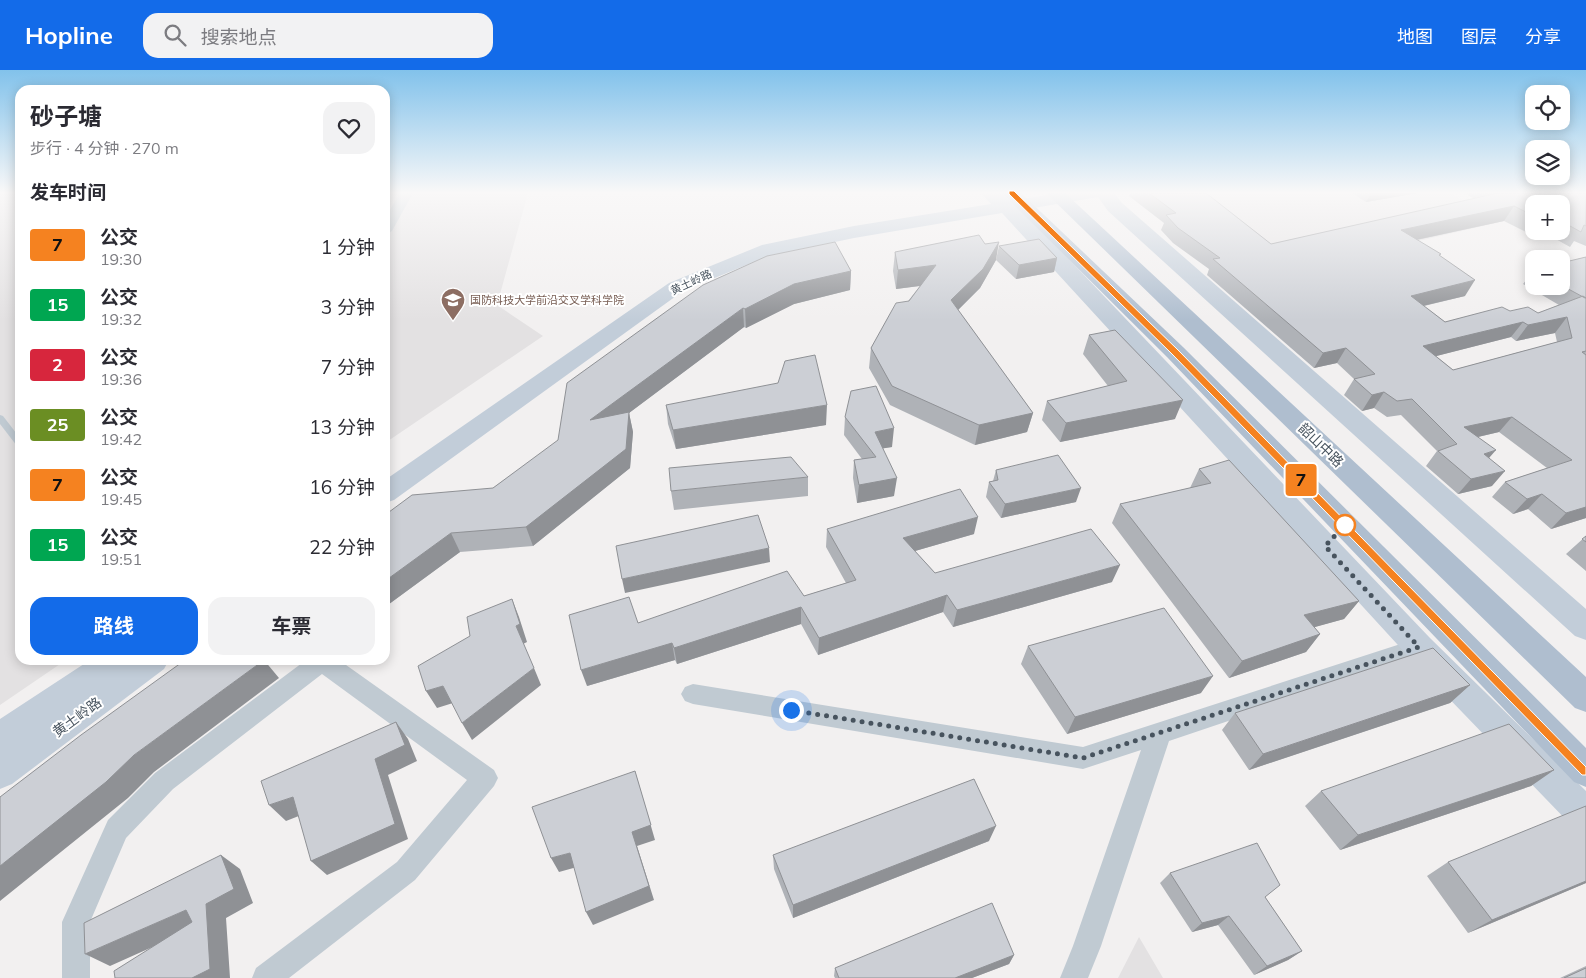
<!DOCTYPE html>
<html lang="zh">
<meta charset="utf-8">
<style>
:root{--surface:#fff;--page:#f2f2f3;--text:#2b2b33;--muted:#7c7c81;--accent:#136be9}
body{margin:0;font-family:Mulish,"Noto Sans SC",sans-serif;background:var(--page);color:var(--text);height:100vh;display:flex;flex-direction:column;font-size:19px;white-space:nowrap}
*{box-sizing:border-box;margin:0}
p{font-size:16px;color:var(--muted)}
.icon{flex:none;width:28px;height:28px;fill:none;stroke:currentColor;stroke-width:2;stroke-linecap:round;stroke-linejoin:round}
.map{position:relative;flex:1;overflow:hidden}
.side{position:absolute;left:15px;top:15px;width:375px;height:580px;display:flex;flex-direction:column;background:var(--surface);border-radius:15px;box-shadow:0 2px 12px #0003}
.side>*{flex:none}
.badge{padding:0 10px;border-radius:4px;font-size:18px;line-height:32px}
.buttons{position:absolute;left:1525px;top:15px;display:grid;gap:10px}
.buttons a{display:grid;place-items:center;width:45px;height:45px;border-radius:10px;background:var(--surface);box-shadow:0 2px 12px #0003;font-size:25px}
.you{position:absolute;width:25px;height:25px;margin:-12px;border:4px solid #fff;border-radius:50%;background:#1a73e8;box-shadow:0 0 0 8px #1a73e833}
.map>.badge{position:absolute;translate:-50% -50%;box-shadow:0 0 0 2px #fff}
h2{padding:0 15px;font-size:19px;line-height:45px}
.round{display:grid;place-items:center;flex:none;width:52px;height:52px;border-radius:15px;background:var(--page)}
.summary{display:flex;align-items:center;justify-content:space-between;height:85px;padding:0 15px}
h1{font-size:24px;font-weight:700;line-height:38px}
.cta{display:flex;gap:10px;margin-top:auto;padding:10px 15px}
.cta a{flex:1;height:58px;border-radius:15px;background:var(--accent);color:#fff;font-size:20px;font-weight:700;line-height:58px;text-align:center}
.cta a+a{background:var(--page);color:var(--text)}
ul{padding:0;list-style:none}
li{display:flex;align-items:center;gap:15px;height:60px;padding:0 15px}
li div{flex:1}
li b{display:block;font-size:19px}
li em{font-style:normal}
li .badge{min-width:55px;font-weight:700;text-align:center}
header{display:flex;align-items:center;gap:30px;box-sizing:border-box;height:70px;padding:0 25px;background:var(--accent);color:#fff}
header strong{font-size:24px}
nav{display:flex;gap:28px;margin-inline-start:auto;font-size:18px}
.search{width:350px;height:45px;background:var(--page);display:flex;align-items:center;gap:12px;box-sizing:border-box;padding:0 18px;border-radius:15px;color:var(--muted);font-size:19px}
.map>svg:first-child{display:block}
</style>
<header>
<strong>Hopline</strong>
<div class="search"><svg class="icon" aria-label="search" viewBox="0 0 24 24"><circle cx="10" cy="10" r="6"/><path d="M15 15l6 6"/></svg>搜索地点</div>
<nav><a>地图</a><a>图层</a><a>分享</a></nav>
</header>
<div class="map">
<svg width="1586" height="908" viewBox="0 0 1586 908">
<rect width="100%" height="100%" fill="#f2f0f0"/>
<path fill="#e3e1e2" d="M0,123H20V590H66L0,635Z
M385,123H528L497,235L543,266L385,373Z
M1203,123H1451L1496,153L1298,199Z
M1139,867L1163,908H1118Z"/>
<g fill="none" stroke-linecap="round" stroke-linejoin="round">
<path fill="#c0cad2" fill-rule="evenodd" d="M0,345L3,346L20,368V377L17,376L0,354Z"/>
<path fill="#c0cad2" fill-rule="evenodd" d="M400,123H413L392,161L385,165V148Z
M1419,568L1427,570L1430,577L1427,584L1169,671L1101,876L1088,908H1060L1073,876L1141,680L1083,699L693,634L685,631L681,624L685,617L693,614L1083,677Z
M306,590H339L494,700L498,708L494,716L415,810L289,908H252L256,898L397,792L467,710L322,604L173,719L126,768L90,852V908H62V852L108,750L155,703Z"/>
<path fill="#c2cdd9" fill-rule="evenodd" d="M981,123H1001L1010,131L1060,123H1114L1122,133L1586,539V570L1575,566L1108,141L1098,127L1022,140L1430,568L1586,721V762L1573,757L1408,586L1002,143L854,168L768,186L683,221L394,430L385,433V410L669,213L762,175L854,156L991,134Z
M90,590H169L164,599L12,714L0,719V649Z"/>
<path fill="#afbecf" fill-rule="evenodd" d="M1002,123H1021L1183,277L1586,678V717L1574,712L1167,287Z
M1046,123H1065L1586,607V642L1575,638Z"/>
</g>
<path fill="#afb2b7" fill-rule="evenodd" d="M1130,123H1206L1271,174L1474,129L1465,123H1586V176L1574,171L1570,177L1545,163L1534,166L1504,151L1417,170L1440,186L1465,226L1424,236L1445,252L1510,241L1538,243L1559,235L1523,214L1534,200V216H1561V193L1586,187V448L1551,459L1528,439L1513,444L1492,427L1505,412L1547,398L1499,362L1478,367L1489,388L1492,416L1458,424L1426,396L1437,381L1401,345L1387,347L1374,338L1362,341L1344,325L1354,309L1337,293L1314,298L1207,205L1209,199L1173,173L1161,160L1164,153L1129,126ZM1534,134H1561V161H1534ZM1555,263L1557,272L1453,300L1436,286L1511,267L1516,271Z
M1352,123H1418L1366,132Z
M835,172L851,201L850,220L794,234L746,258L744,257L629,343L633,362L630,398L533,476L460,482L385,537V445L493,418Z
M999,176L1057,188L1054,202L1016,209L996,190Z
M895,182L996,190L980,218L958,240L1033,343L1027,362L975,375L890,335L869,298L871,278L920,216L896,219L893,201Z
M1089,265L1175,349L1060,372L1042,350L1047,331L1108,316L1083,284Z
M666,335L826,355L676,379L668,354Z
M845,347L892,377L883,378L894,426L857,433L853,408L854,390L862,389L844,365Z
M1199,399L1359,531L1344,549L1314,557L1320,564L1306,582L1229,608L1112,453L1120,434L1190,418Z
M996,400L1076,432L1001,448L986,427L989,412L993,411Z
M808,407V426L674,440L671,421Z
M827,459L974,464L915,481L935,503L1112,512L953,557L943,542L818,585L801,554L677,594L675,590L587,616L638,553L804,526L846,513L826,477Z
M1586,466V501L1566,484Z
M1028,576L1201,623L1067,664L1021,594Z
M1470,615L1450,633L1249,700L1222,660L1235,643Z
M1554,700L1531,716L1340,780L1305,736L1321,721Z
M989,771L793,848L774,799L773,785Z
M1448,792L1586,813L1468,863L1427,806Z
M1170,803L1265,827L1302,881L1288,890L1254,905L1218,855L1192,862L1160,813Z
M1014,885L1009,894L972,908H835L834,906L835,898Z
M1586,896V908H1560Z"/>
<path fill="#8f9195" d="M1371,123H1418L1366,132Z
M1514,136L1504,151L1392,175L1401,160Z
M1537,161H1546L1545,163L1534,166Z
M999,172L996,190L980,218L948,250L951,230Z
M1057,188L1054,202L1016,209L1019,195Z
M936,195L934,214L896,219L898,200Z
M851,201L850,220L794,234L746,258L745,239L794,214Z
M1475,210L1465,226L1401,241L1411,226Z
M743,238L744,257L629,343L633,362L630,398L533,476L526,457L590,350Z
M1567,247L1555,263L1516,271L1528,255Z
M1523,252L1511,267L1413,292L1423,276Z
M1346,278L1337,293L1314,298L1323,283Z
M1384,322L1374,338L1362,341L1372,325Z
M1183,330L1175,349L1060,372L1066,353Z
M827,335L826,355L676,379L673,360Z
M1033,343L1027,362L975,375L979,355Z
M1512,347L1499,362L1456,372L1464,357Z
M894,358L892,377L873,380L875,362Z
M1496,380L1483,395L1484,384Z
M1505,401L1492,416L1458,424L1471,409Z
M897,408L894,426L857,433L859,415Z
M1081,418L1076,432L1001,448L1005,434Z
M1542,424L1528,439L1513,444L1527,429Z
M1586,437V448L1551,459L1566,443Z
M978,447L974,464L901,485L903,468Z
M451,463L460,482L385,537V511Z
M769,478L770,492L625,523L622,509Z
M1120,495L1112,512L953,557L957,540Z
M947,525L943,542L818,585L819,568Z
M512,529L519,547L527,572L523,574L516,556Z
M1359,531L1344,549L1290,564L1304,545Z
M801,537V554L677,594L674,578Z
M1320,564L1306,582L1229,608L1242,591Z
M672,573L675,590L587,616L581,600Z
M264,590L279,608L154,702L128,728L0,831V796L134,685Z
M534,598L541,615L472,670L462,653Z
M1213,606L1201,623L1067,664L1075,647Z
M1470,615L1450,633L1249,700L1263,684Z
M443,616L453,633L437,638L426,621Z
M396,652L408,669L417,691L388,705L408,769L327,805L311,791L375,689Z
M1554,700L1531,716L1340,780L1358,765Z
M635,701L655,770L637,776L654,830L593,855L586,842L632,762Z
M293,727L309,742L286,751L269,735Z
M996,756L989,771L793,848V835Z
M570,783L577,797L559,802L551,788Z
M221,785L240,799L253,833L226,848L230,908H192L206,834Z
M1586,811V813L1468,863L1492,850Z
M186,840L206,853L110,896L85,884Z
M1229,846L1218,855L1192,862L1202,853Z
M1302,881L1288,890L1254,905L1267,896Z
M1014,885L1009,894L972,908H955Z"/>
<path fill="#cccfd5" stroke="#8f9195" fill-rule="evenodd" d="M1149,123H1206L1271,174L1498,123H1497H1586V156L1584,155L1581,162L1561,151V134H1534V146L1514,136L1401,160L1441,184L1439,185L1475,210L1411,226L1445,252L1502,237L1510,241L1528,237L1538,243L1583,226L1586,228V281L1582,282L1586,285V437L1566,443L1542,424L1527,429L1505,412L1572,390L1512,347L1464,357L1496,380L1484,384L1505,401L1471,409L1438,381L1457,374L1412,329L1397,331L1384,322L1372,325L1354,309L1375,304L1346,278L1323,283L1213,189L1220,188L1178,158L1166,145L1176,143ZM1567,247L1572,268L1453,300L1423,276L1523,252L1528,255Z
M979,165L985,174L999,172L983,199L951,230L1033,343L979,355L892,316L871,278L896,233L909,231L936,195L898,200L895,182Z
M1039,169L1057,188L1019,195L999,176Z
M835,172L851,201L794,214L745,239L743,238L590,350L629,342L626,379L526,457L451,463L385,511V445L412,425L493,418L558,370L567,313L703,215L767,186Z
M1586,187V228H1585L1561,215V193Z
M1115,260L1183,330L1066,353L1047,331L1127,311L1089,265Z
M815,285L827,335L673,360L666,335L778,313L785,291Z
M876,316L894,358L875,362L897,408L859,415L854,390L876,387L845,347L851,321Z
M1058,385L1081,418L1005,434L989,412L998,410L996,400Z
M791,387L808,407L671,421L669,398Z
M1229,390L1359,531L1304,545L1320,564L1242,591L1120,434L1211,413L1199,399Z
M960,419L978,447L903,468L935,503L1091,459L1120,495L957,540L947,525L819,568L801,537L674,578L672,573L581,600L569,545L629,527L638,553L787,501L804,526L856,510L827,459Z
M758,445L769,478L622,509L616,476Z
M1586,466V472L1582,469Z
M512,529L520,554L516,556L534,598L462,653L443,616L426,621L418,596L470,566L467,547Z
M1164,538L1213,606L1075,647L1028,576Z
M1433,578L1470,615L1263,684L1235,643Z
M185,590H264L134,685L106,712L0,796V727L81,665Z
M396,652L405,675L375,689L395,754L311,791L293,727L269,735L261,711Z
M1509,654L1554,700L1358,765L1321,721Z
M635,701L651,755L632,762L649,816L586,842L570,783L551,788L532,737Z
M974,709L996,756L793,835L773,785Z
M1586,736V811L1492,850L1448,792Z
M1257,773L1280,815L1265,827L1302,881L1267,896L1229,846L1202,853L1170,803Z
M221,785L234,819L206,834L210,899L192,908H115L114,901L192,852L186,840L85,884L84,853Z
M992,833L1014,885L955,908H839L835,898Z
M1586,898V908H1564Z"/>
<linearGradient id="sky" x2="0" y2="1"><stop stop-color="#82c2eb"/><stop offset="0.49" stop-color="#f9f8f8"/><stop offset="1" stop-color="#f9f8f8" stop-opacity="0"/></linearGradient>
<rect width="1586" height="250" fill="url(#sky)"/>
<path fill="#f58220" stroke="#fff" d="M1009,121H1014L1178,280L1586,697V705H1582L1172,284L1009,124Z"/>
<g fill="none" stroke-linecap="round" stroke-linejoin="round">
<path stroke="#47535e" stroke-width="5" stroke-dasharray="0 9" d="M791,640L1083,688L1419,577L1325,476L1345,455"/>
</g>
<defs>
<symbol id="university-pin" viewBox="-11 -11 22 30"><path d="M0 17L-7.5 6A9.5 9.5 0 1 1 7.5 6Z" fill="#8d6e63" stroke="#fff"/><path d="M0-5L7-2L0 1L-7-2ZM-4 1L0 2.5L4 1V4Q0 6-4 4Z" fill="#fff"/></symbol>
</defs>
<g fill-rule="evenodd">
<use href="#university-pin" x="439" y="216" width="28" height="38"/>
</g>
<circle fill="#fff" stroke="#f58220" stroke-width="2.5" cx="1345" cy="455" r="10"/>
<g text-anchor="middle" dominant-baseline="central" stroke-width="4" stroke-linejoin="round" paint-order="stroke">
<g font-size="11" fill="#47535e" stroke="#fff">
<text transform="translate(691 212) rotate(-25)">黄土岭路</text>
</g>
<g font-size="11" fill="#785e54" stroke="#fff" text-anchor="start">
<text x="470" y="230">国防科技大学前沿交叉学科学院</text>
</g>
<g font-size="14" fill="#47535e" stroke="#fff">
<text transform="translate(1321 375) rotate(44)">韶山中路</text>
<text transform="translate(77 647) rotate(-36)">黄土岭路</text>
</g>
</g>
</svg>
<div class="buttons">
<a><svg class="icon" aria-label="locate" viewBox="0 0 24 24"><circle cx="12" cy="12" r="6"/><path d="M12 2v4M12 18v4M2 12h4M18 12h4"/></svg></a>
<a><svg class="icon" aria-label="layers" viewBox="0 0 24 24"><path d="M12 4l9 5-9 5-9-5zM3 14l9 5 9-5"/></svg></a>
<a>+</a>
<a>−</a>
</div>
<div class="you" style="left:791px;top:640px"></div>
<b class="badge" style="left:1301px;top:410px;background:#f58220;color:#111">7</b>
<section class="side">
<div class="summary"><div><h1>砂子塘</h1><p>步行 · 4 分钟 · 270 m</p></div><a class="round"><svg class="icon" aria-label="heart" viewBox="0 0 24 24"><path d="M12 20l-8-8c-3-5 5-10 8-4 3-6 11-1 8 4z"/></svg></a></div>
<h2>发车时间</h2>
<ul>
<li><span class="badge" style="background:#f58220;color:#111">7</span><div><b>公交</b><p>19:30</p></div><em>1 分钟</em></li>
<li><span class="badge" style="background:#00a651;color:#fff">15</span><div><b>公交</b><p>19:32</p></div><em>3 分钟</em></li>
<li><span class="badge" style="background:#d7263d;color:#fff">2</span><div><b>公交</b><p>19:36</p></div><em>7 分钟</em></li>
<li><span class="badge" style="background:#6b8e23;color:#fff">25</span><div><b>公交</b><p>19:42</p></div><em>13 分钟</em></li>
<li><span class="badge" style="background:#f58220;color:#111">7</span><div><b>公交</b><p>19:45</p></div><em>16 分钟</em></li>
<li><span class="badge" style="background:#00a651;color:#fff">15</span><div><b>公交</b><p>19:51</p></div><em>22 分钟</em></li>
</ul>
<div class="cta"><a>路线</a><a>车票</a></div>
</section>
</div>
